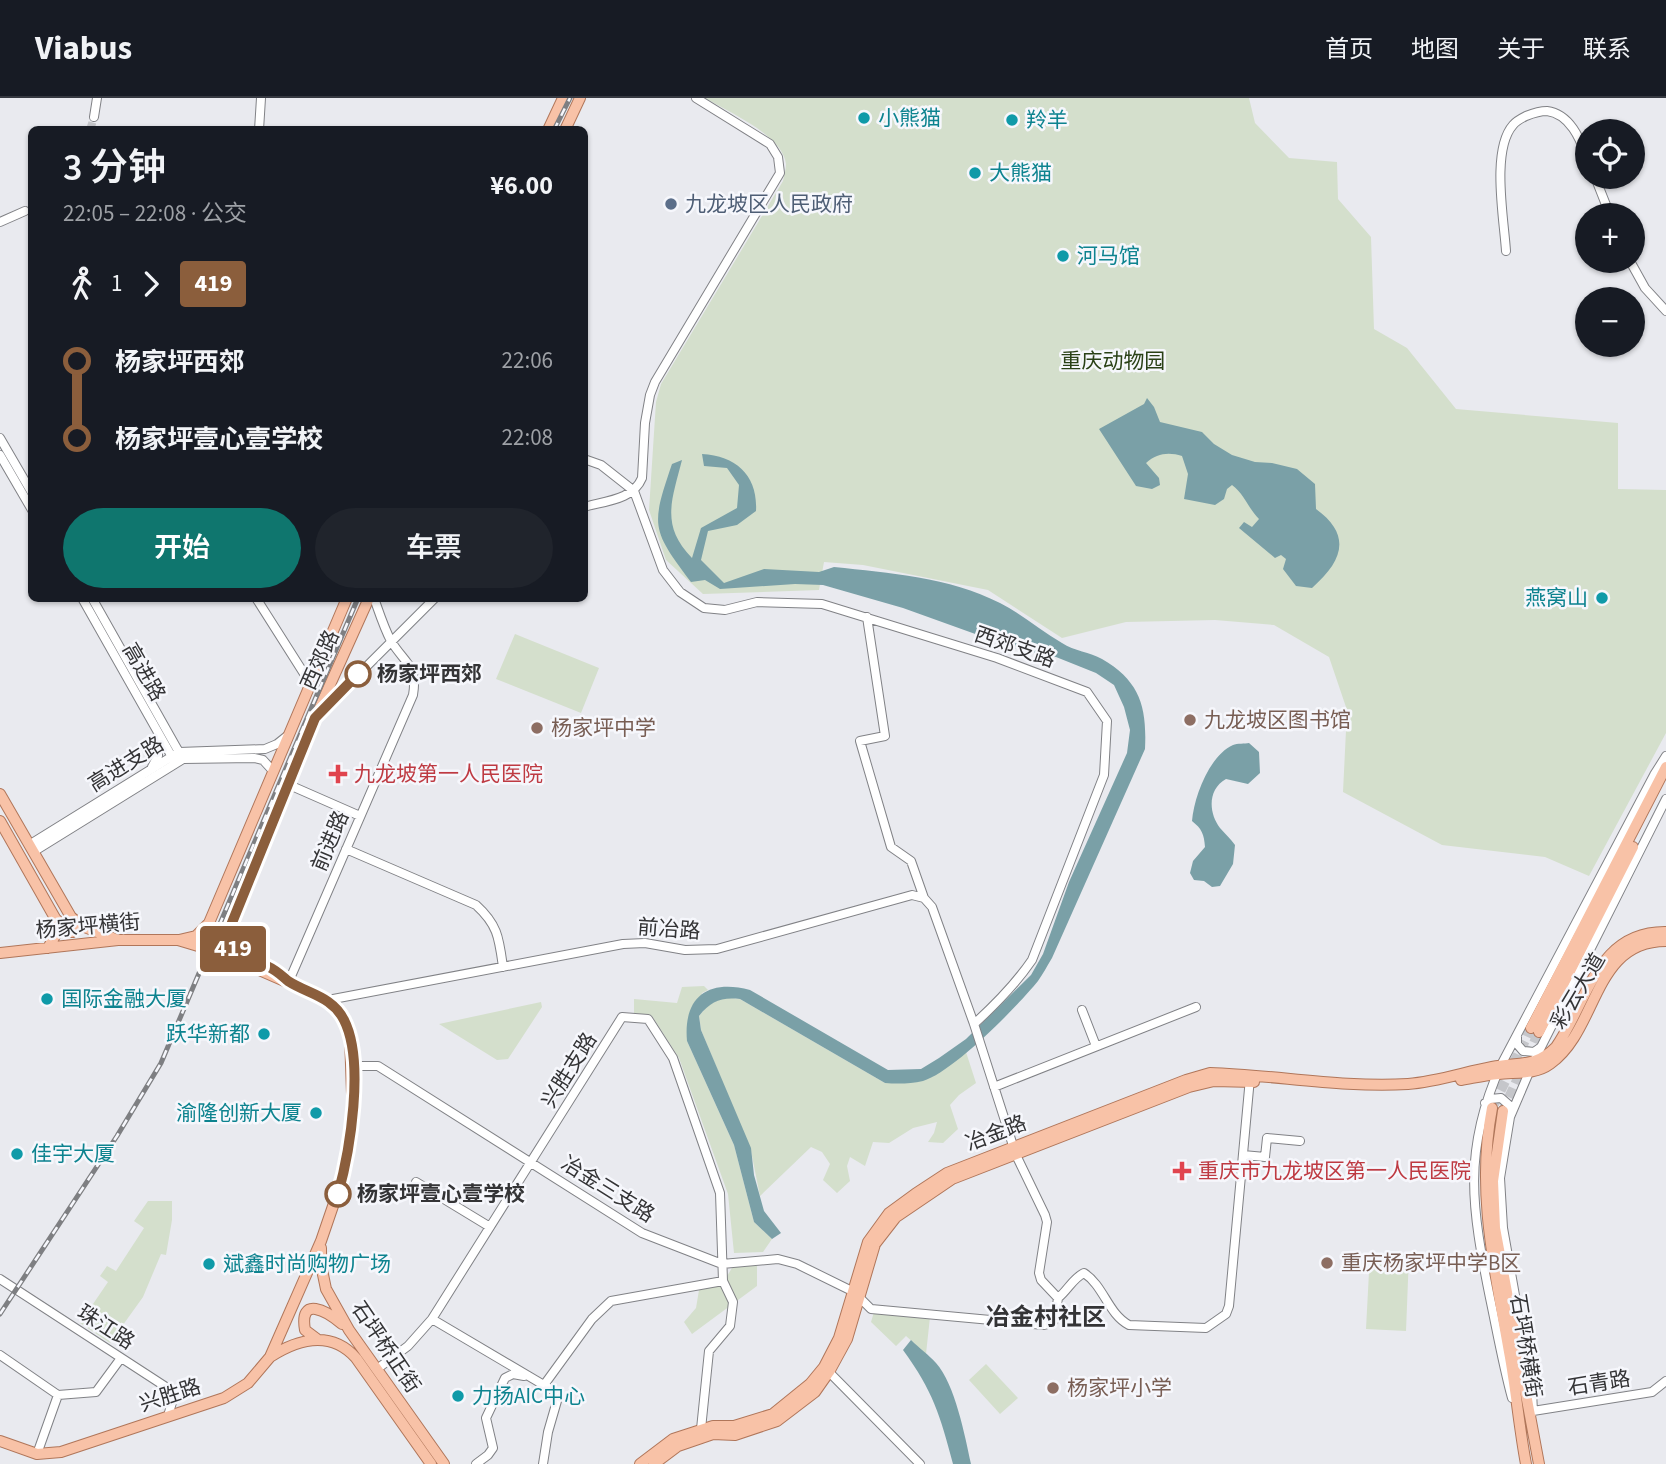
<!DOCTYPE html>
<html lang="zh">
<meta charset="utf-8">
<style>
:root{--surface:#171b24;--page:#20242c;--text:#f1f3f6;--muted:#9ea1a6;--line:#363941;--accent:#0f766e}
body{margin:0;font-family:"Source Sans 3","Noto Sans SC",sans-serif;background:var(--page);color:var(--text);height:100vh;display:flex;flex-direction:column;font-size:26px;white-space:nowrap}
*{box-sizing:border-box;margin:0}
p{font-size:23px;color:var(--muted)}
.icon{flex:none;width:38px;height:38px;fill:none;stroke:currentColor;stroke-width:2;stroke-linecap:round;stroke-linejoin:round}
.map{position:relative;flex:1;overflow:hidden}
.panel{position:absolute;left:28px;top:28px;width:560px;height:476px;display:flex;flex-direction:column;background:var(--surface);border-radius:10px;box-shadow:0 2px 5px #0004}
.panel>*{flex:none}
.badge{padding:0 14px;border-radius:5px;font-size:24px;line-height:46px}
.controls{position:absolute;left:1575px;top:21px;display:grid;gap:14px}
.controls a{display:grid;place-items:center;width:70px;height:70px;border-radius:50%;background:var(--surface);box-shadow:0 2px 5px #0004;font-size:35px}
.map>.badge{position:absolute;translate:-50% -50%;box-shadow:0 0 0 4px #fff}
.legs{display:flex;align-items:center;gap:10px;height:77px;padding:0 35px;font-size:23px}
.legs p{margin-inline-start:auto}
.summary{display:flex;align-items:center;justify-content:space-between;height:119px;padding:0 35px}
h1{font-size:38px;font-weight:600;line-height:52px}
.primary-button{display:flex;gap:14px;margin-top:auto;padding:14px 35px}
.primary-button a{flex:1;height:80px;border-radius:42px;background:var(--accent);color:#fff;font-size:28px;font-weight:600;line-height:80px;text-align:center}
.primary-button a+a{background:var(--page);color:var(--text)}
ul{padding:0 35px;list-style:none}
li{display:flex;align-items:center;gap:24px;height:77px;font-size:26px}
li i{display:grid;place-items:center;width:10px;height:100%;margin:0 9px;background:currentColor}
li i::after{content:'';width:18px;height:18px;margin:-9px;border:5px solid;border-radius:50%;background:var(--surface)}
li p{margin-inline-start:auto}
li:first-child i{background:linear-gradient(#0000 50%,currentColor 0)}
li:last-child i{background:linear-gradient(currentColor 50%,#0000 0)}
header{display:flex;align-items:center;gap:42px;box-sizing:border-box;height:98px;padding:0 35px;background:var(--surface);border-bottom:2px solid var(--line)}
header strong{font-size:33px}
nav{display:flex;gap:38px;margin-inline-start:auto;font-size:24px}
.map>svg:first-child{display:block}
</style>
<header>
<strong>Viabus</strong>
<nav><a>首页</a><a>地图</a><a>关于</a><a>联系</a></nav>
</header>
<div class="map">
<svg width="1666" height="1366" viewBox="0 0 1666 1366">
<rect width="100%" height="100%" fill="#e9eaef"/>
<path fill="#d4dfcc" d="M705,0H1249L1255,25L1289,60L1337,64L1338,101L1371,139L1374,231L1407,250L1456,311L1618,325V391L1666,392V635L1589,778L1545,759L1442,747L1343,694L1347,612L1329,559L1274,527L1215,522L1126,524L1062,540L988,492L863,467L824,464L819,492L703,496L666,462L649,412L656,304L661,286L783,83C784,78 786,71 786,66C783,37 728,14 705,0Z
M515,536L599,570L581,615L496,581Z
M704,888L708,892L702,895L687,943L734,1047L754,1124L772,1141L763,1154L734,1155L728,1096L679,960L652,918L634,915V901L677,905L682,889Z
M725,899L740,901L885,985L925,982L966,954L976,985L959,997L950,1007L958,1031L943,1045L928,1044L934,1035L937,1024L913,1030L889,1045L873,1044L865,1068L850,1059L847,1068L850,1083L837,1095L823,1082L830,1066L822,1054L811,1049L760,1098L751,1053L701,932L699,918L709,906Z
M541,904L542,909L508,961L497,962L439,926Z
M148,1103H172V1122L166,1157L161,1156L143,1199L110,1245L80,1225L108,1184L100,1178L107,1168L116,1173L144,1130L134,1123Z
M1370,1155L1409,1157L1406,1233L1366,1231Z
M739,1167L757,1168V1188L692,1236L684,1224L696,1210L699,1192L722,1187L733,1168Z
M874,1214L930,1219L926,1256L906,1238L896,1248L871,1224Z
M986,1266L1018,1300L1000,1316L969,1282Z"/>
<path fill="#7aa0a7" d="M1147,300L1154,309L1160,324L1202,334L1214,346L1232,357L1255,364L1272,365L1297,371L1315,386L1316,411C1352,437 1343,463 1312,490L1296,488L1283,471L1286,461L1281,457L1275,460L1239,430L1244,424L1252,429L1259,421C1248,410 1245,397 1232,387L1227,391L1224,401L1215,407L1184,401L1188,376L1182,358C1169,354 1157,355 1146,365L1159,380L1160,387L1152,391L1136,388L1099,331L1144,306Z
M702,356C737,358 758,378 756,413L737,427L708,433L701,462L724,485L764,471L819,474L834,469C889,475 949,479 1000,505C1022,516 1041,533 1062,545C1074,553 1090,554 1102,561C1140,583 1147,609 1145,651L1052,860C1047,868 1043,876 1038,883C1017,909 953,974 923,983C910,986 897,986 885,985L740,901C721,899 711,903 699,918L701,932L751,1050L754,1077L764,1113L781,1135L772,1141L754,1124L734,1047L687,943C683,899 708,881 750,892L888,972L921,971L939,960L966,941L1031,877L1043,856L1069,784L1127,655L1130,632L1124,609L1114,587L1096,575L1056,559L1017,551L903,510L823,487L795,486L720,491L705,482L691,484C651,431 651,428 672,366L682,362C672,402 660,427 692,460L701,430L737,410L739,387L727,370L704,368Z
M1249,645L1259,654L1260,675L1248,686L1226,681C1208,691 1208,714 1220,730C1225,736 1231,741 1235,747L1233,766L1220,788L1212,789L1204,783L1194,782L1190,775L1193,763L1205,749C1204,736 1202,731 1192,723C1194,699 1209,658 1233,647C1237,645 1245,646 1249,645Z
M911,1242C919,1250 929,1257 936,1265C955,1286 965,1338 971,1366H953C940,1317 933,1293 903,1252Z"/>
<g fill="none" stroke-linecap="round" stroke-linejoin="round">
<path stroke="#c5c6ca" stroke-width="8" stroke-dasharray="8 4" stroke-linecap="butt" d="M90,32L94,19"/>
<path stroke="#c5c6ca" stroke-width="10" stroke-dasharray="10 5" stroke-linecap="butt" d="M1494,1006L1531,930
M1503,1013L1539,934"/>
<defs>
<path id="minor" d="M94,19L97,0
M259,32L261,0
M1595,79L1610,117
M0,124L25,113
M1506,153C1504,121 1491,52 1513,27C1516,23 1522,20 1526,18C1531,16 1541,13 1547,13C1570,16 1580,41 1587,59
M1630,163L1645,190L1666,213
M0,340L32,395
M0,357L32,412
M584,361L601,367L634,393L663,472L680,494L704,510L725,512L757,504L822,506L997,560L1087,594L1107,623L1104,677L1032,862C1015,887 996,906 974,926
M584,409C605,403 633,402 642,380L645,325L650,297L655,284L780,75L778,59L770,46L696,0
M82,500L172,659
M92,500L180,656
M256,500L310,585
M867,519L885,638L860,643L891,749L911,763L924,800
M320,615L435,500
M152,669L158,658V639
M287,686L360,718
M29,747L179,654L265,651L277,646L287,638
M346,751L476,807C498,827 499,840 503,869
M33,754L183,661L254,660L263,662L273,673
M289,883L413,597C418,567 405,566 391,543C384,530 379,514 374,500
M328,902L623,846L645,845L685,852L717,851L912,797L924,800L932,809L974,926L1016,1057L1045,1117L1047,1124L1039,1175L1041,1182L1058,1200L1055,1221L1052,1225L1044,1227L871,1211L854,1194L797,1166L778,1161L722,1166L642,1135L378,968H353
M1082,912L1096,948
M1517,939V946L1523,953L1534,954L1541,949
M994,989L1196,909
M1485,1005L1490,1001L1501,1000L1509,1007L1510,1018
M1243,1057L1265,1059L1267,1040L1300,1043
M416,1084L490,1129
M0,1181L166,1289L173,1301L168,1318
M1058,1200C1068,1192 1073,1180 1084,1175C1104,1188 1108,1216 1129,1227L1206,1230L1226,1216L1229,1208L1250,980
M432,1221L559,1296L548,1334L543,1366
M0,1257L58,1297L96,1294L121,1260
M377,1271L408,1248L432,1221L622,919L648,921L673,960L720,1095L723,1183L611,1203L592,1221L544,1287
M826,1271L920,1366
M1512,1300C1503,1267 1497,1233 1490,1200C1472,1111 1462,1053 1501,967L1654,677L1666,658
M1533,1313L1652,1294L1666,1283
M1533,1314L1532,1293L1503,1130L1500,1080L1510,1019L1533,965L1666,701
M701,1331L709,1253L730,1228L733,1204L723,1183
M37,1356L58,1297
M476,1366L488,1357L493,1350L486,1320L505,1280L513,1276L524,1278"/>
<path id="major" d="M548,32L563,0
M565,32L580,0
M0,696L71,819L82,828L115,841
M0,723L55,820L56,836L48,850
M57,822L63,831L72,834L74,830L71,819
M209,825L208,837L211,842L221,843L228,833
M179,842L196,838L209,825L347,500
M0,855L118,842H178L218,854L328,902L343,920L350,938L353,1024L345,1073L321,1143L270,1259L248,1285L224,1300L61,1354L37,1356L0,1343
M246,858C234,853 226,848 228,833L315,620L369,500
M1531,930L1666,669
M1539,934L1633,749
M1461,982C1473,980 1486,977 1498,976C1516,974 1535,977 1550,966C1599,931 1592,843 1666,843
M1492,1010C1476,1093 1495,1173 1509,1254C1516,1291 1519,1329 1526,1366
M1503,1013L1493,1083L1495,1130L1539,1366
M321,1150V1167L326,1191L349,1232L444,1366
M317,1241L305,1232C299,1197 327,1213 342,1226
M270,1259C298,1241 331,1232 356,1260L431,1366
M640,1366L673,1341L713,1328H734L773,1316L810,1286L824,1269L839,1240L868,1144L889,1115L915,1096L947,1075L1186,982L1210,975C1276,977 1342,990 1408,986C1436,984 1465,974 1492,969C1519,964 1535,970 1556,949C1588,903 1597,833 1666,834
M654,1366L678,1348L713,1336L735,1337L777,1323L815,1294L829,1274L847,1241L875,1146L896,1119L952,1081L1189,989L1214,983L1254,984"/>
</defs>
<use href="#minor" stroke="#818286" stroke-width="10"/>
<use href="#major" stroke="#b0765a" stroke-width="12"/>
<use href="#minor" stroke="#fff" stroke-width="8"/>
<use href="#major" stroke="#f8c2a7" stroke-width="10"/>
<defs>
<path id="rail" d="M554,32L570,0
M0,1216L117,1038L161,965L358,500"/>
</defs>
<use href="#rail" stroke="#7e7f82" stroke-width="5"/>
<use href="#rail" stroke="#f6f7fc" stroke-width="2.5" stroke-dasharray="8" stroke-linecap="butt"/>
</g>
<g fill="none" stroke-linecap="round" stroke-linejoin="round">
<defs>
<path id="line-1" d="M338,1096C350,1053 365,963 344,922C332,898 308,896 288,883C281,877 276,872 267,868C257,863 241,859 233,851C229,847 228,842 227,837L315,620L358,576"/>
</defs>
<use href="#line-1" stroke="#fff" stroke-width="16"/>
<use href="#line-1" stroke="#8b5e3c" stroke-width="10"/>
</g>
<g fill="#0f9aa8" stroke="#f6f7fc" stroke-width="2.5">
<circle cx="864" cy="20" r="7"/>
<circle cx="1012" cy="22" r="7"/>
<circle cx="975" cy="75" r="7"/>
<circle cx="1063" cy="158" r="7"/>
<circle cx="1602" cy="500" r="7"/>
<circle cx="47" cy="901" r="7"/>
<circle cx="264" cy="936" r="7"/>
<circle cx="316" cy="1015" r="7"/>
<circle cx="17" cy="1056" r="7"/>
<circle cx="209" cy="1166" r="7"/>
<circle cx="458" cy="1298" r="7"/>
</g>
<circle fill="#5c6f8a" stroke="#f6f7fc" stroke-width="2.5" cx="671" cy="106" r="7"/>
<g fill="#fff" stroke="#8b5e3c" stroke-width="3.5">
<circle cx="358" cy="576" r="12"/>
<circle cx="338" cy="1096" r="12"/>
</g>
<g fill="#8d6e63" stroke="#f6f7fc" stroke-width="2.5">
<circle cx="1190" cy="622" r="7"/>
<circle cx="537" cy="630" r="7"/>
<circle cx="1327" cy="1165" r="7"/>
<circle cx="1053" cy="1290" r="7"/>
</g>
<g fill="#e0444e" stroke="#f6f7fc" stroke-width="2.5">
<path d="M334.5 665.5h7v7h7v7h-7v7h-7v-7h-7v-7h7z"/>
<path d="M1178.5 1062.5h7v7h7v7h-7v7h-7v-7h-7v-7h7z"/>
</g>
<g text-anchor="middle" dominant-baseline="central" stroke-width="5" stroke-linejoin="round" paint-order="stroke">
<g font-size="21" fill="#0d838f" stroke="#f6f7fc" text-anchor="start">
<text x="878" y="20">小熊猫</text>
<text x="1026" y="22">羚羊</text>
<text x="989" y="75">大熊猫</text>
<text x="1077" y="158">河马馆</text>
<text x="1588" y="500" text-anchor="end">燕窝山</text>
<text x="61" y="901">国际金融大厦</text>
<text x="250" y="936" text-anchor="end">跃华新都</text>
<text x="302" y="1015" text-anchor="end">渝隆创新大厦</text>
<text x="31" y="1056">佳宇大厦</text>
<text x="223" y="1166">斌鑫时尚购物广场</text>
<text x="472" y="1298">力扬AIC中心</text>
</g>
<g font-size="21" fill="#4e5e75" stroke="#f6f7fc" text-anchor="start">
<text x="685" y="106">九龙坡区人民政府</text>
</g>
<g font-size="21" fill="#2a4116" stroke="#f6f7fc">
<text x="1113" y="263">重庆动物园</text>
</g>
<g font-size="21" fill="#343436" stroke="#f6f7fc">
<text transform="translate(1015 549) rotate(19)">西郊支路</text>
<text transform="translate(320 562) rotate(-66)">西郊路</text>
<text transform="translate(144 574) rotate(60)">高进路</text>
<text transform="translate(126 666) rotate(-32)">高进支路</text>
<text transform="translate(330 743) rotate(-67)">前进路</text>
<text transform="translate(88 828) rotate(-5)">杨家坪横街</text>
<text transform="translate(669 831) rotate(4)">前冶路</text>
<text transform="translate(1578 893) rotate(-59)">彩云大道</text>
<text transform="translate(569 972) rotate(-58)">兴胜支路</text>
<text transform="translate(996 1035) rotate(-21)">冶金路</text>
<text transform="translate(608 1091) rotate(32)">冶金三支路</text>
<text transform="translate(106 1229) rotate(33)">珠江路</text>
<text transform="translate(1526 1248) rotate(81)">石坪桥横街</text>
<text transform="translate(386 1249) rotate(56)">石坪桥正街</text>
<text transform="translate(1599 1285) rotate(-9)">石青路</text>
<text transform="translate(170 1297) rotate(-18)">兴胜路</text>
</g>
<g font-size="21" font-weight="bold" fill="#343436" stroke="#f6f7fc" text-anchor="start">
<text x="377" y="576">杨家坪西郊</text>
<text x="357" y="1096">杨家坪壹心壹学校</text>
</g>
<g font-size="21" fill="#785e54" stroke="#f6f7fc" text-anchor="start">
<text x="1204" y="622">九龙坡区图书馆</text>
<text x="551" y="630">杨家坪中学</text>
<text x="1341" y="1165">重庆杨家坪中学B区</text>
<text x="1067" y="1290">杨家坪小学</text>
</g>
<g font-size="21" fill="#be3a42" stroke="#f6f7fc" text-anchor="start">
<text x="354" y="676">九龙坡第一人民医院</text>
<text x="1198" y="1073">重庆市九龙坡区第一人民医院</text>
</g>
<g font-size="24" font-weight="bold" fill="#343436" stroke="#f6f7fc">
<text x="1046" y="1219">冶金村社区</text>
</g>
</g>
</svg>
<div class="controls">
<a><svg class="icon" aria-label="locate" viewBox="0 0 24 24"><circle cx="12" cy="12" r="6"/><path d="M12 2v4M12 18v4M2 12h4M18 12h4"/></svg></a>
<a>+</a>
<a>−</a>
</div>
<b class="badge" style="left:233px;top:851px;background:#8b5e3c;color:#fff">419</b>
<section class="panel">
<div class="summary"><div><h1>3 分钟</h1><p>22:05 – 22:08 · 公交</p></div><b>¥6.00</b></div>
<div class="legs"><svg class="icon" aria-label="walk" viewBox="0 0 24 24"><circle cx="13" cy="4" r="2"/><path d="M13 8l-2 6 4 7M11 14l-3 7M7 12l3-4h3l4 4"/></svg>1<svg class="icon" aria-label="forward" viewBox="0 0 24 24"><path d="M9 5l7 7-7 7"/></svg><b class="badge" style="background:#8b5e3c;color:#fff">419</b></div>
<ul>
<li><i style="color:#8b5e3c"></i><b>杨家坪西郊</b><p>22:06</p></li>
<li><i style="color:#8b5e3c"></i><b>杨家坪壹心壹学校</b><p>22:08</p></li>
</ul>
<div class="primary-button"><a>开始</a><a>车票</a></div>
</section>
</div>
